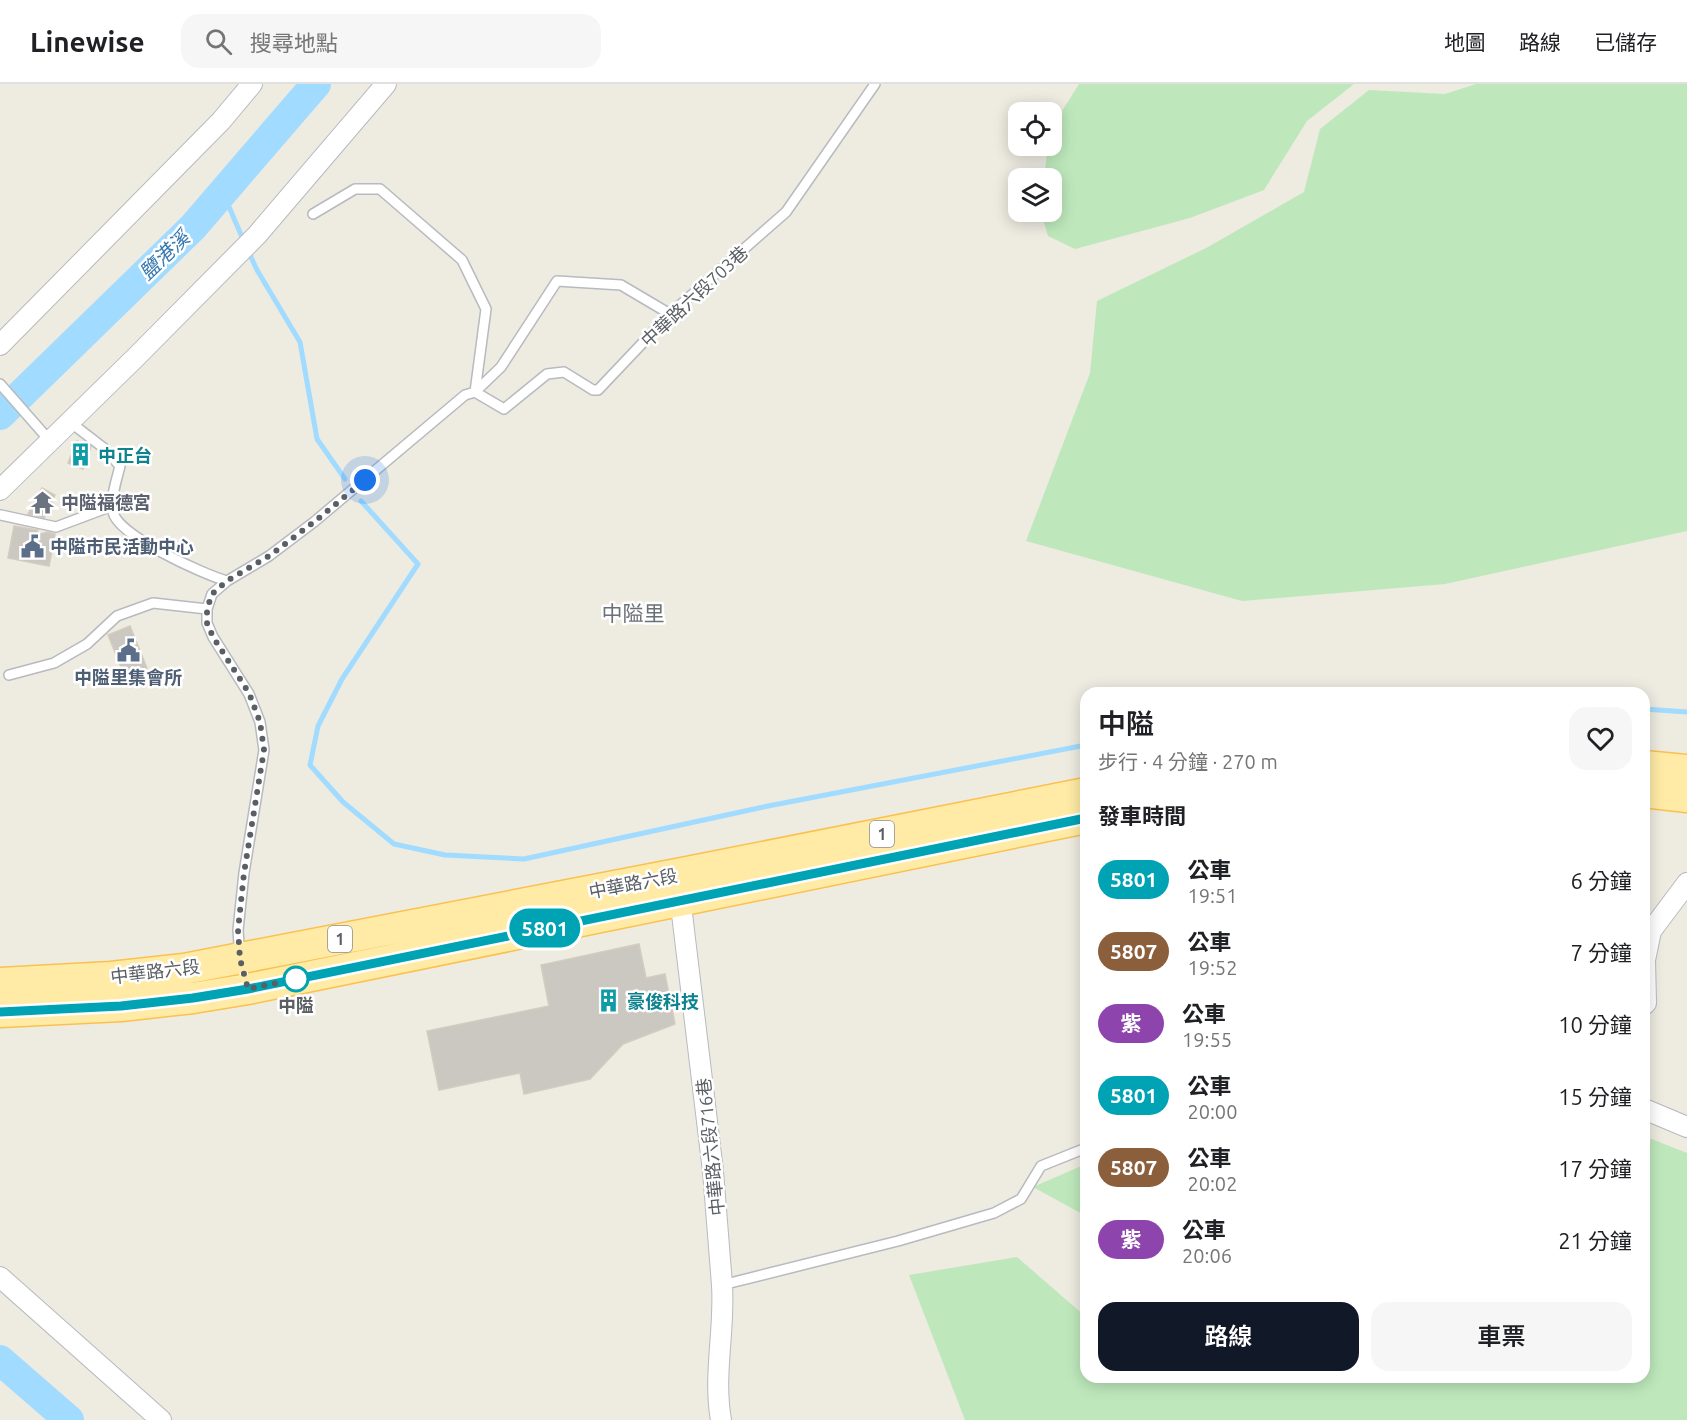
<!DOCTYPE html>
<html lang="zh-TW">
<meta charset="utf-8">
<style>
:root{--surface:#fff;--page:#f6f6f6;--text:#202124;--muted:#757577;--line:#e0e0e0;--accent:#111827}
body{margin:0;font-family:Ubuntu,"Noto Sans TC",sans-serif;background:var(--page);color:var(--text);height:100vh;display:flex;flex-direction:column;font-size:22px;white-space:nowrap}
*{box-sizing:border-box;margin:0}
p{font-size:20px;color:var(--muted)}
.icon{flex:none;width:33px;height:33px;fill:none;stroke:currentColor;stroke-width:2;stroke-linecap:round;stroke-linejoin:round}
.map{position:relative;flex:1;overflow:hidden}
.side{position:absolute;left:1080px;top:603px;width:570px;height:696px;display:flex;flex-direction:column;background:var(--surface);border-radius:18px;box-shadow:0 3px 15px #0003}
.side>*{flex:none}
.badge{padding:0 12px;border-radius:20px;font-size:21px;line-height:39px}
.buttons{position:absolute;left:1008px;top:18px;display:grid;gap:12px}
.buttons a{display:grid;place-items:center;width:54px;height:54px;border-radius:12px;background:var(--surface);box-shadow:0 3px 15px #0003;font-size:30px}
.you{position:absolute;width:30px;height:30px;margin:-15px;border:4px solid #fff;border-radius:50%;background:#1a73e8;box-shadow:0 0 0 9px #1a73e833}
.map>.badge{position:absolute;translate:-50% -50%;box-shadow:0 0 0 3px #fff}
h2{padding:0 18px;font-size:22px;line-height:54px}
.round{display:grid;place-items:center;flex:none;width:63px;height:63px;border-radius:18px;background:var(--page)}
.headline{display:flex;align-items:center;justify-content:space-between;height:102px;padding:0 18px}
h1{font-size:28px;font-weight:600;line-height:45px}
.cta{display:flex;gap:12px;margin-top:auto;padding:12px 18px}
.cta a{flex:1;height:69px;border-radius:18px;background:var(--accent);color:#fff;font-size:24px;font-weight:600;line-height:69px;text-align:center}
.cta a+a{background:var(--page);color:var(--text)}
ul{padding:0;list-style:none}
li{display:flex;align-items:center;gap:18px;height:72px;padding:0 18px}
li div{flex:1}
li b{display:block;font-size:22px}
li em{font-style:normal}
li .badge{min-width:66px;font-weight:700;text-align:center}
header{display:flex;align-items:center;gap:36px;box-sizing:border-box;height:84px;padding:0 30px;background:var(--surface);border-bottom:2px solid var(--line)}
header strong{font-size:28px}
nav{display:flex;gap:33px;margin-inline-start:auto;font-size:21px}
.search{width:420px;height:54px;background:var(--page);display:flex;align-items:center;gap:15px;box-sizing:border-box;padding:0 21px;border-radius:18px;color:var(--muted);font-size:22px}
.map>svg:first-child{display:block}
</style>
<header>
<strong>Linewise</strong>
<div class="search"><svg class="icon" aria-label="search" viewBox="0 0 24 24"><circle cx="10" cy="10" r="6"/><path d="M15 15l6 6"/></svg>搜尋地點</div>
<nav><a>地圖</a><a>路線</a><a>已儲存</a></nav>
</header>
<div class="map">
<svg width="1687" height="1336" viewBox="0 0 1687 1336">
<rect width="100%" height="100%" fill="#eeebe1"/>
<path fill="#bee8bc" d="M1079,0H1354L1307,37L1264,106L1190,134L1075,165L1048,152L1041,128H1052V94H1044L1048,62H1052V43Z
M1476,0H1687V447L1445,500L1242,517L1026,457L1090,289L1097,217L1208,163L1304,108L1320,45L1369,6L1445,10Z
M1644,1052L1687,1069V1336H965L909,1191L1017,1173L1086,1233V1293H1644Z
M1086,1080V1132L1033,1103Z"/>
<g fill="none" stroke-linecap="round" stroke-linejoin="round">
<path stroke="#a1dbff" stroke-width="5" d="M223,109L242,153
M250,171L257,186L300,258L317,355L345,395
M361,417L418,480L342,595L318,642L310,681L343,718L394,760L445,771L524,775L768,722L1086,661
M1352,609L1362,607L1390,609
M1644,625L1687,628"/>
<path stroke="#a1dbff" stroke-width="30" d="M0,331L193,143L316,0
M0,1276L69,1336"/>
</g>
<path fill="#cbc7c1" stroke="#d3ccbf" stroke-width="1.5" d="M77,357L91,363L83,385L68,379Z
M42,404L55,411L44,434L28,430Z
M14,442L38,446L36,451L48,448L55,450L49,482L8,474Z
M130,542L147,584L125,593L108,551Z
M639,860L646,894L665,890L675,940L623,960L590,995L524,1010L520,989L439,1006L427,947L549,922L541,881Z"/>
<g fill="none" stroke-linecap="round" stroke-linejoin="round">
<defs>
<path id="service" d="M313,130L355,105H380L462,176L486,225L475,308
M0,300L50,357
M475,308L501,283L557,197L621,201L670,230
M70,338L105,365L120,382C117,395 110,414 113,428C118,452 203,490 227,497
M1,431L56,443L112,422
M9,591L54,579L87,560L117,532L153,519L207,525
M247,903L240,875L238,846L244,789L264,666L260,638L249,610L213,553L207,539V525L212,510L227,497L269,472L314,438L465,311L475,308L504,325L547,290L564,288L593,306H598L670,230L786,128L875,0
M722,1201L898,1157L994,1129L1021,1115L1041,1082L1086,1064"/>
<path id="minor" d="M0,261L221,37L252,0
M0,406L135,274L257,151L386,0
M679,805L713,1087L722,1201C725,1246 713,1291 721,1336
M1644,921L1646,919L1645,876L1651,847L1687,799
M1644,1025L1687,1043
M0,1193L161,1336"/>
<path id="primary" d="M1644,682L1687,686
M1644,708L1687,713
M0,899L111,893L184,885L677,790L1086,709
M0,928L121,922L193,914L248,905L1086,734"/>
</defs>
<use href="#service" stroke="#b7babf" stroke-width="12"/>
<use href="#minor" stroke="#b7babf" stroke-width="22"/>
<use href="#primary" stroke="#fbc14e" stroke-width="33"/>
<use href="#service" stroke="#fff" stroke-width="9"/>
<use href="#minor" stroke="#fff" stroke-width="20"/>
<use href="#primary" stroke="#ffeba6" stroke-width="30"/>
</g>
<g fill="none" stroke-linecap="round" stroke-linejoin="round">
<defs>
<path id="line" d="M0,928L121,922L193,914L248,905L1086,734"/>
</defs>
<use href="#line" stroke="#fff" stroke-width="14"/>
<use href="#line" stroke="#00a3b4" stroke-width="9"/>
<path stroke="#5a5f64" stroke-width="6" stroke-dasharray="0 10.8" d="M296,895L248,905L240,875L238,846L244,789L264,666L260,638L249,609L213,553L207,539V525L212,510L227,497L269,472L314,438L365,396"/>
</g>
<defs>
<symbol id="building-bare" viewBox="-9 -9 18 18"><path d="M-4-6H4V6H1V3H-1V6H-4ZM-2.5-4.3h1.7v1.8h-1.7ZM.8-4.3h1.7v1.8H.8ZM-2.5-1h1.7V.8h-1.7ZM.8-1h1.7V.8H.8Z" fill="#0f9aa8" stroke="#fff" stroke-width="2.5" paint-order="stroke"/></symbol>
<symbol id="temple-bare" viewBox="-9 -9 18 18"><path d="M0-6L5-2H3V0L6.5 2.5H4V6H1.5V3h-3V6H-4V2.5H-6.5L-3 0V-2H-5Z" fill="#6b7280" stroke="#fff" stroke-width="2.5" paint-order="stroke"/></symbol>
<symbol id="civic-bare" viewBox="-9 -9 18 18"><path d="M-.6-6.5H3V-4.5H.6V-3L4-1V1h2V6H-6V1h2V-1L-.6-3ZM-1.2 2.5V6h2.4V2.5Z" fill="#5c6f8a" stroke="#fff" stroke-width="2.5" paint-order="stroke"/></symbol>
</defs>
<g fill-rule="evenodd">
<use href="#building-bare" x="64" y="354" width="33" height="33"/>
<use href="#temple-bare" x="26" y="402" width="33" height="33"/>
<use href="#civic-bare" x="16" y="446" width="33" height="33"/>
<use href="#civic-bare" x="112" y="550" width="33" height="33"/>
<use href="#building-bare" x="592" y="900" width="33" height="33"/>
</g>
<circle fill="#fff" stroke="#00a3b4" stroke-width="3" cx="296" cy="895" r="12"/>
<g text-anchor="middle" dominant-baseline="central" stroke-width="5" stroke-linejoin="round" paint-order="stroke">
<g fill="#fff" stroke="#8c8f92" stroke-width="1.5">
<rect x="870" y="737" width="24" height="26" rx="4.5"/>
<rect x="328" y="842" width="24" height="26" rx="4.5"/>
</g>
<g font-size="16" font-weight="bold" fill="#5a5f64">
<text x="882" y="750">1</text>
<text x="340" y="855">1</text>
</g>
<g font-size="18" fill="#5a5f64" stroke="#fff">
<text transform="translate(694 212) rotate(-43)">中華路六段703巷</text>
<text transform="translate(633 799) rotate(-11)">中華路六段</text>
<text transform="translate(155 887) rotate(-7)">中華路六段</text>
<text transform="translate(710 1063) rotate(-96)">中華路六段716巷</text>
</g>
<g font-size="18" font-weight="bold" fill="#0d838f" stroke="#fff" text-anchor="start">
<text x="98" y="371">中正台</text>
<text x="627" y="917">豪俊科技</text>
</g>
<g font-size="18" font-weight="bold" fill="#5b616d" stroke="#fff" text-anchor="start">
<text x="61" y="418">中隘福德宮</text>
</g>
<g font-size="18" font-weight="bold" fill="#4e5e75" stroke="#fff" text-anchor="start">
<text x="50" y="462">中隘市民活動中心</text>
<text x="128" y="593" text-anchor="middle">中隘里集會所</text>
</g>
<g font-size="18" font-weight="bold" fill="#5a5f64" stroke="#fff">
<text x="296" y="921">中隘</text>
</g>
<g font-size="20" font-style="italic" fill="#3577af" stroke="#fff">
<text transform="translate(164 171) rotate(-44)">鹽港溪</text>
</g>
<g font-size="21" fill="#6b7176" stroke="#fff">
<text x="633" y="529">中隘里</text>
</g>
</g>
</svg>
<div class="buttons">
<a><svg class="icon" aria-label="locate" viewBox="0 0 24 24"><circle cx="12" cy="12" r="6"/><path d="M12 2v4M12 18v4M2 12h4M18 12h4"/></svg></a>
<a><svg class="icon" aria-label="layers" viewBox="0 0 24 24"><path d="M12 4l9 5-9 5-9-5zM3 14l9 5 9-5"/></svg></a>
</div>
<div class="you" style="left:365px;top:396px"></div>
<b class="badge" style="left:545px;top:844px;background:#00a3b4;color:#fff">5801</b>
<section class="side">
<div class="headline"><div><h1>中隘</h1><p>步行 · 4 分鐘 · 270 m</p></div><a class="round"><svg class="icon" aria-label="heart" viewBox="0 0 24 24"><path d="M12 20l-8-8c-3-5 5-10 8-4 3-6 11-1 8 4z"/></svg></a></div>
<h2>發車時間</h2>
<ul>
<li><span class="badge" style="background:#00a3b4;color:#fff">5801</span><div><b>公車</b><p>19:51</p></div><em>6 分鐘</em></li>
<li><span class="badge" style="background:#8b5e3c;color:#fff">5807</span><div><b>公車</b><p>19:52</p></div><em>7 分鐘</em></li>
<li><span class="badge" style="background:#8e44ad;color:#fff">紫</span><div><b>公車</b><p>19:55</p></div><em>10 分鐘</em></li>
<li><span class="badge" style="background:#00a3b4;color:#fff">5801</span><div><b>公車</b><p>20:00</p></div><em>15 分鐘</em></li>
<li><span class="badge" style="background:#8b5e3c;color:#fff">5807</span><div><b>公車</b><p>20:02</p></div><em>17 分鐘</em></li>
<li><span class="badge" style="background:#8e44ad;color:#fff">紫</span><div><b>公車</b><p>20:06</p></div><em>21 分鐘</em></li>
</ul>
<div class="cta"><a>路線</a><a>車票</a></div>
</section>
</div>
